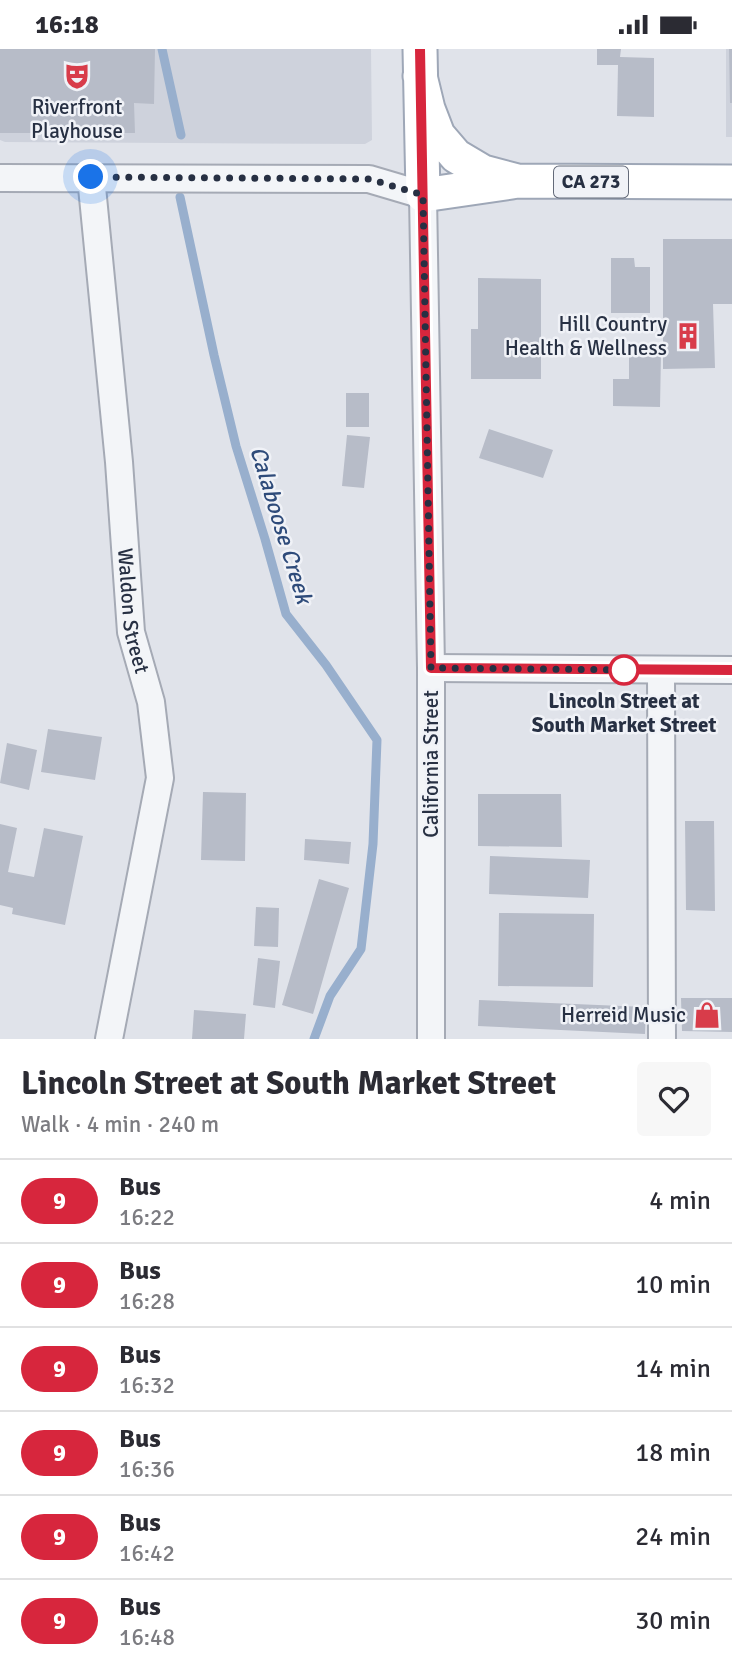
<!DOCTYPE html>
<meta charset="utf-8">
<style>
:root{--surface:#fff;--page:#f7f7f7;--text:#2b2b33;--muted:#7c7c81;--line:#e1e1e2}
body{margin:0;font-family:Signika,sans-serif;background:var(--page);color:var(--text);height:100vh;display:flex;flex-direction:column;font-size:26px;white-space:nowrap}
*{box-sizing:border-box;margin:0}
p{font-size:23px;color:var(--muted)}
.icon{flex:none;width:38px;height:38px;fill:none;stroke:currentColor;stroke-width:2;stroke-linecap:round;stroke-linejoin:round}
.map{position:relative;height:990px;overflow:hidden}
.sheet{display:flex;flex-direction:column;background:var(--surface);flex:1}
.sheet>*{flex:none}
.badge{padding:0 14px;border-radius:23px;font-size:24px;line-height:46px}
.you{position:absolute;width:35px;height:35px;margin:-18px;border:5px solid #fff;border-radius:50%;background:#1a73e8;box-shadow:0 0 0 10px #1a73e833}
.map>.badge{position:absolute;translate:-50% -50%;box-shadow:0 0 0 4px #fff}
.round{display:grid;place-items:center;flex:none;width:74px;height:74px;border-radius:7px;background:var(--page)}
.headline{display:flex;align-items:center;justify-content:space-between;height:119px;padding:0 21px}
h1{font-size:33px;font-weight:700;line-height:52px}
ul{padding:0;list-style:none}
li{display:flex;align-items:center;gap:21px;height:84px;padding:0 21px;border-top:2px solid var(--line)}
li div{flex:1}
li b{display:block;font-size:26px}
li em{font-style:normal}
li .badge{min-width:77px;font-weight:700;text-align:center}
.status{display:flex;justify-content:space-between;align-items:center;height:49px;padding:0 35px;background:var(--surface);direction:ltr}
.status svg{height:19px;fill:currentColor}
.map>svg:first-child{display:block}
</style>
<div class="status"><b>16:18</b><svg viewBox="0 0 49 12"><path d="M0 12V9h3v3zM5 12V6h3v6zM10 12V3h3v9zM15 12V0h3v12zM26 1h20v11H26zM47 4h2v5h-2z"/></svg></div>
<div class="map">
<svg width="732" height="990" viewBox="0 0 732 990">
<rect width="100%" height="100%" fill="#e0e3ea"/>
<path fill="#ced2dc" d="M0,0H371L372,91L365,95L5,93L0,91Z
M726,0H732V88H726Z"/>
<g fill="none" stroke-linecap="round" stroke-linejoin="round">
<path stroke="#98afcd" stroke-width="9" d="M162,0L181,86
M180,148L214,306L236,397L265,490L286,565L326,616L377,691L373,795L361,900L330,947L314,990"/>
</g>
<path fill="#b7bcc8" d="M0,0H155L154,55L134,54L135,84H0Z
M597,0H621L620,8L654,9V68L617,67L618,16H597Z
M729,0H732V54H730Z
M663,190H732V255H713L715,319L663,320Z
M611,209H634L635,218H650V264H611Z
M478,229L541,230V330H471V280H478Z
M629,304H661L660,358L613,357V330H629Z
M346,344H369V378H346Z
M489,380L553,401L543,429L479,409Z
M347,386L370,388L364,439L342,437Z
M48,680L102,688L95,731L41,723Z
M7,694L37,701L29,741L0,734Z
M203,743L246,744L245,812L201,811Z
M478,745H561L562,798L478,797Z
M685,772H714L715,862L686,861Z
M0,775L17,779L8,823L34,828L44,779L83,787L65,876L12,865L13,859L0,856Z
M305,790L351,793L349,815L304,811Z
M490,807L590,811L588,849L489,845Z
M319,830L349,839L313,965L282,956Z
M256,858L279,859L278,898L254,897Z
M499,864L594,865L593,938L498,937Z
M258,909L280,912L275,959L253,956Z
M681,949H732V983L682,982Z
M479,951L646,958L645,985L478,977Z
M194,961L246,965L244,990H192Z"/>
<g fill="none" stroke-linecap="round" stroke-linejoin="round">
<defs>
<g id="minor">
<path id="s1" d="M91,128L119,413L131,583L151,653L160,729L109,990"/>
<path d="M0,129L369,130L423,146L431,619V990"/>
<path d="M431,619L732,621"/>
<path d="M661,621L662,990"/>
</g>
<path id="major" d="M420,0L423,146L512,133
M420,27L428,60L438,86L456,107L483,123L517,132L732,133"/>
</defs>
<use href="#minor" stroke="#a5aab5" stroke-width="30"/>
<use href="#major" stroke="#9ea7b7" stroke-width="37"/>
<use href="#minor" stroke="#f3f5f8" stroke-width="26"/>
<use href="#major" stroke="#fff" stroke-width="33"/>
</g>
<g fill="none" stroke-linecap="round" stroke-linejoin="round">
<defs>
<path id="line" d="M420,0L431,619L732,621"/>
</defs>
<use href="#line" stroke="#fff" stroke-width="16"/>
<use href="#line" stroke="#d7263d" stroke-width="10"/>
<path stroke="#273043" stroke-width="7" stroke-dasharray="0 12.6" d="M91,128L369,130L423,146L431,619L633,621H624"/>
</g>
<defs>
<symbol id="theatre-bare" viewBox="-9 -9 18 18"><path d="M-5-5.5Q0-4 5-5.5V0Q5 5 0 6Q-5 5-5 0ZM-3.3-2.5H-1v1.5H-3.3ZM1-2.5H3.3v1.5H1ZM-2.8 1Q0 5.5 2.8 1Z" fill="#d83c4a" stroke="#f0f2f7" stroke-width="2.5" paint-order="stroke"/></symbol>
<symbol id="building-bare" viewBox="-9 -9 18 18"><path d="M-4-6H4V6H1V3H-1V6H-4ZM-2.5-4.3h1.7v1.8h-1.7ZM.8-4.3h1.7v1.8H.8ZM-2.5-1h1.7V.8h-1.7ZM.8-1h1.7V.8H.8Z" fill="#d83c4a" stroke="#f0f2f7" stroke-width="2.5" paint-order="stroke"/></symbol>
<symbol id="shop-bare" viewBox="-9 -9 18 18"><path d="M-5-2.5h2.3a2.7 3.5 0 0 1 5.4 0H5L5.5 6h-11ZM-1.5-2.5h3a1.5 2.3 0 0 0-3 0Z" fill="#d83c4a" stroke="#f0f2f7" stroke-width="2.5" paint-order="stroke"/></symbol>
</defs>
<g fill-rule="evenodd">
<use href="#theatre-bare" x="58" y="8" width="38" height="38"/>
<use href="#building-bare" x="669" y="268" width="38" height="38"/>
<use href="#shop-bare" x="688" y="947" width="38" height="38"/>
</g>
<circle fill="#fff" stroke="#d7263d" stroke-width="3.5" cx="624" cy="621" r="14"/>
<g text-anchor="middle" dominant-baseline="central" stroke-width="5" stroke-linejoin="round" paint-order="stroke">
<rect fill="#f0f2f7" stroke="#636a79" stroke-width="2" x="554" y="117.5" width="74" height="31" rx="5"/>
<g font-size="19" font-weight="bold" fill="#273043">
<text x="591" y="133">CA 273</text>
</g>
<g font-size="21" fill="#273043" stroke="#f0f2f7" text-anchor="end">
<text x="77" y="58" text-anchor="middle">Riverfront<tspan x="77" dy="24">Playhouse</tspan></text>
<text x="667" y="275">Hill Country<tspan x="667" dy="24">Health &amp; Wellness</tspan></text>
<text x="686" y="966">Herreid Music</text>
</g>
<g font-size="21" fill="#273043" stroke="#f0f2f7">
<text stroke="none"><textPath href="#s1" startOffset="436">Waldon Street</textPath></text>
<text transform="translate(431 715) rotate(-90)">California Street</text>
</g>
<g font-size="21" font-weight="bold" fill="#273043" stroke="#f0f2f7">
<text x="624" y="652">Lincoln Street at<tspan x="624" dy="24">South Market Street</tspan></text>
</g>
<g font-size="23" font-style="italic" fill="#2e4b7a" stroke="#f0f2f7">
<text transform="translate(281 476) rotate(73)">Calaboose Creek</text>
</g>
</g>
</svg>
<div class="you" style="left:91px;top:128px"></div>
</div>
<section class="sheet">
<div class="headline"><div><h1>Lincoln Street at South Market Street</h1><p>Walk · 4 min · 240 m</p></div><a class="round"><svg class="icon" aria-label="heart" viewBox="0 0 24 24"><path d="M12 20l-8-8c-3-5 5-10 8-4 3-6 11-1 8 4z"/></svg></a></div>
<ul>
<li><span class="badge" style="background:#d7263d;color:#fff">9</span><div><b>Bus</b><p>16:22</p></div><em>4 min</em></li>
<li><span class="badge" style="background:#d7263d;color:#fff">9</span><div><b>Bus</b><p>16:28</p></div><em>10 min</em></li>
<li><span class="badge" style="background:#d7263d;color:#fff">9</span><div><b>Bus</b><p>16:32</p></div><em>14 min</em></li>
<li><span class="badge" style="background:#d7263d;color:#fff">9</span><div><b>Bus</b><p>16:36</p></div><em>18 min</em></li>
<li><span class="badge" style="background:#d7263d;color:#fff">9</span><div><b>Bus</b><p>16:42</p></div><em>24 min</em></li>
<li><span class="badge" style="background:#d7263d;color:#fff">9</span><div><b>Bus</b><p>16:48</p></div><em>30 min</em></li>
</ul>
</section>
